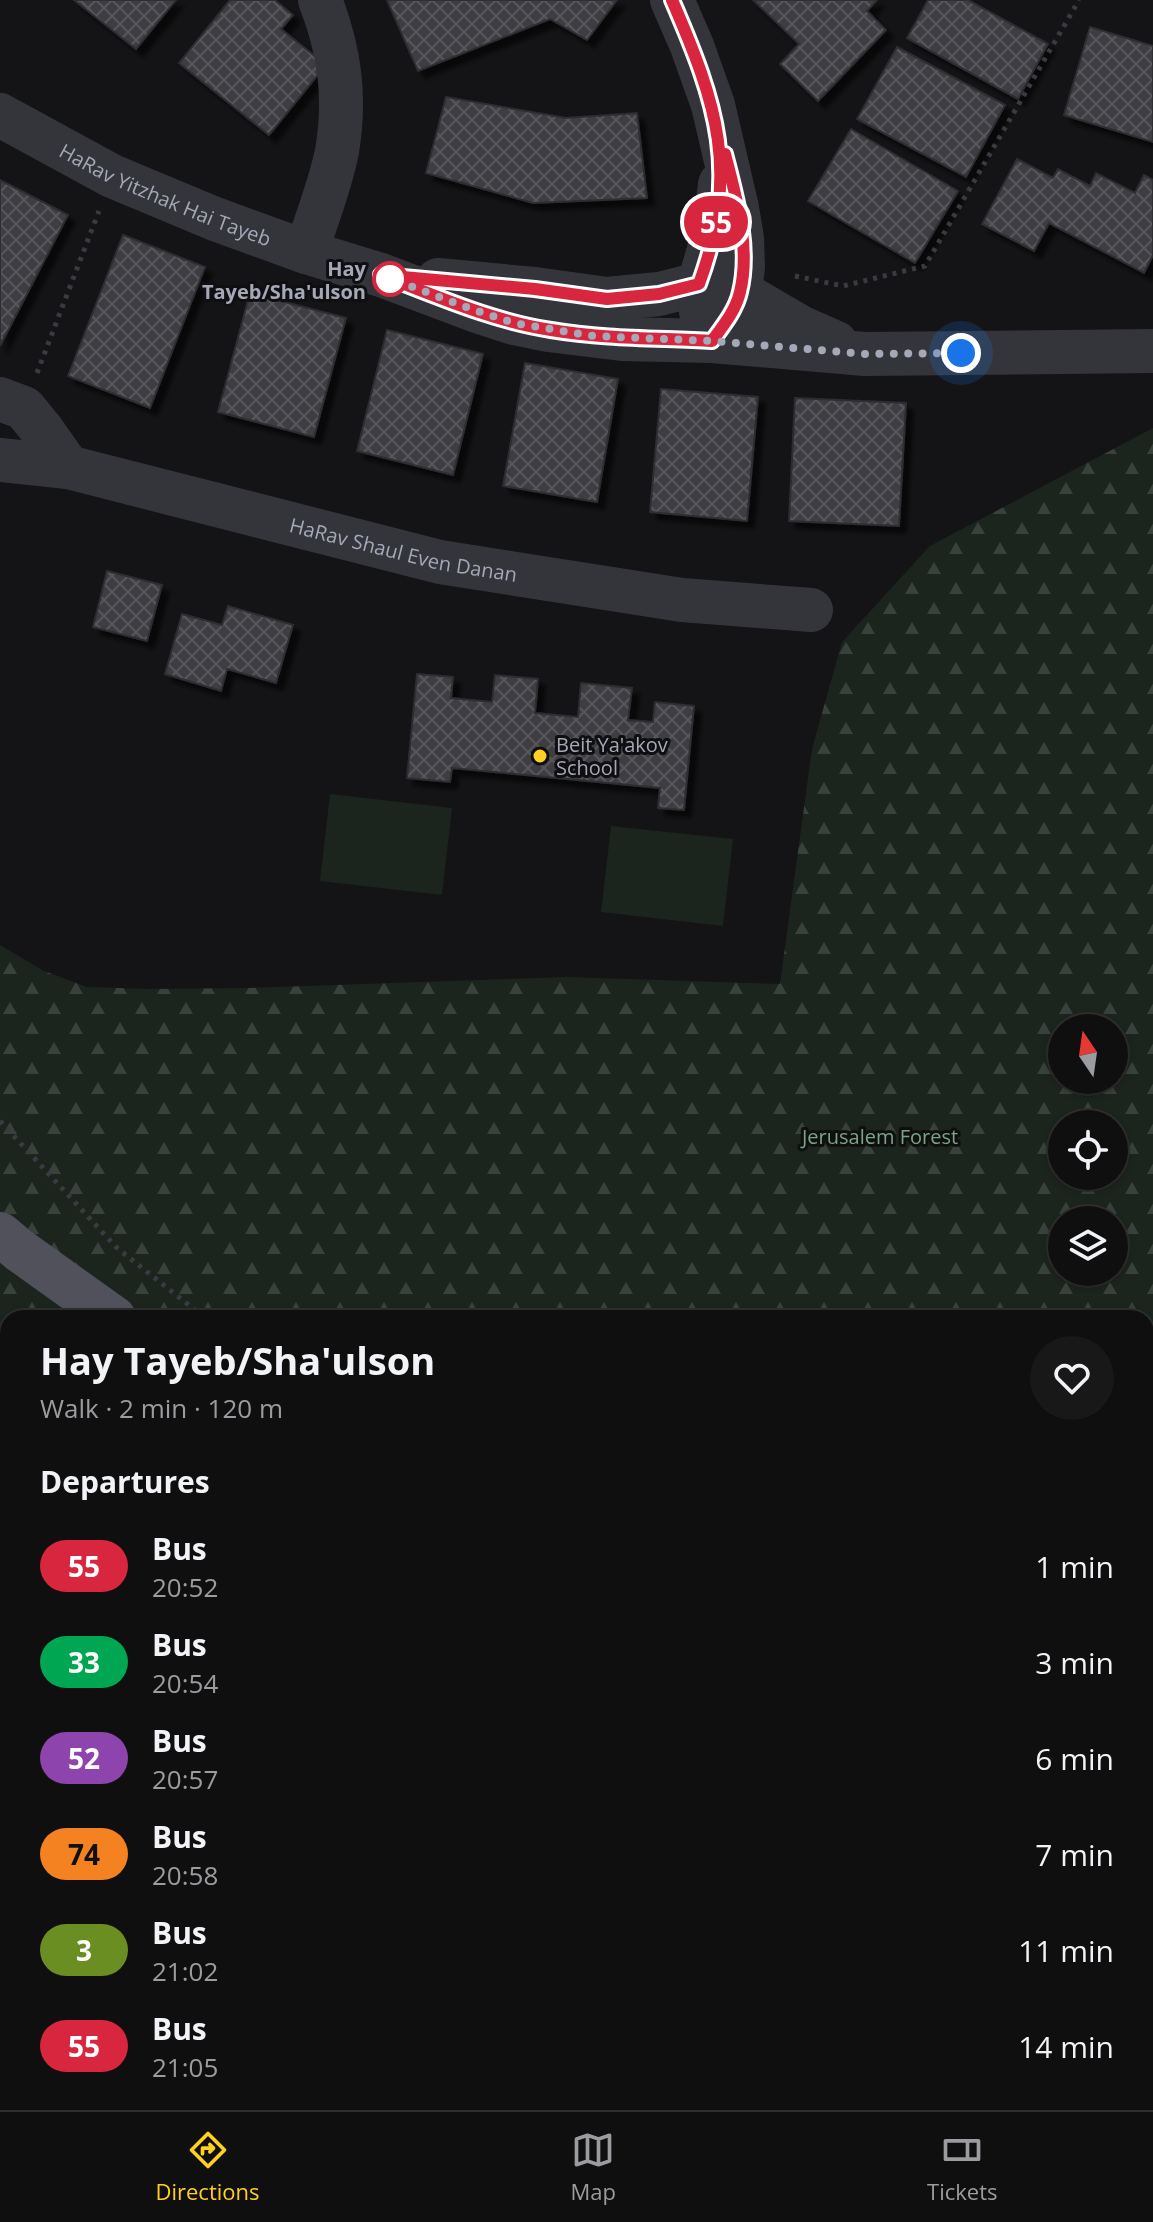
<!DOCTYPE html>
<meta charset="utf-8">
<style>
:root{--surface:#0f0f10;--page:#181819;--text:#f1f3f6;--muted:#9b9c9f;--line:#2f2f30;--accent:#ffcf22}
body{margin:0;font-family:"Open Sans",sans-serif;background:var(--page);color:var(--text);height:100vh;display:flex;flex-direction:column;font-size:30px;white-space:nowrap}
*{box-sizing:border-box;margin:0}
p{font-size:26px;color:var(--muted)}
.icon{flex:none;width:44px;height:44px;fill:none;stroke:currentColor;stroke-width:2;stroke-linecap:round;stroke-linejoin:round}
.map{position:relative;flex:1;overflow:hidden}
.details{position:absolute;left:0px;top:1310px;width:1154px;height:800px;display:flex;flex-direction:column;background:var(--surface);border-radius:24px 24px 0 0;box-shadow:0 2px 6px #0004,0 0 0 2px var(--line)}
.details>*{flex:none}
.badge{padding:0 16px;border-radius:26px;font-size:28px;line-height:52px}
.needle{width:52px;rotate:347deg}
.tools{position:absolute;left:1048px;top:1014px;display:grid;gap:16px}
.tools a{display:grid;place-items:center;width:80px;height:80px;border-radius:50%;background:var(--surface);box-shadow:0 2px 6px #0004,0 0 0 2px var(--line);font-size:40px}
.you{position:absolute;width:40px;height:40px;margin:-20px;border:6px solid #fff;border-radius:50%;background:#1a73e8;box-shadow:0 0 0 12px #1a73e833}
.map>.badge{position:absolute;translate:-50% -50%;box-shadow:0 0 0 4px #fff}
h2{padding:0 40px;font-size:30px;line-height:72px}
.round{display:grid;place-items:center;flex:none;width:84px;height:84px;border-radius:42px;background:var(--page)}
.overview{display:flex;align-items:center;justify-content:space-between;height:136px;padding:0 40px}
h1{font-size:38px;font-weight:700;line-height:60px}
ul{padding:0;list-style:none}
li{display:flex;align-items:center;gap:24px;height:96px;padding:0 40px}
li div{flex:1}
li b{display:block;font-size:30px}
li em{font-style:normal}
li .badge{min-width:88px;font-weight:700;text-align:center}
.tab-bar{display:flex;justify-content:space-around;align-items:center;height:112px;border-top:2px solid var(--line);background:var(--surface);font-size:22px;color:var(--muted)}
.tab-bar a{display:grid;justify-items:center;gap:4px}
.tab-bar .active{color:var(--accent)}
.map>svg:first-child{display:block}
</style>
<div class="map">
<svg width="1153" height="2110" viewBox="0 0 1153 2110">
<defs>
<pattern id="forest-firs" width="22" height="20" patternUnits="userSpaceOnUse" patternTransform="scale(2)"><rect width="22" height="20" fill="#1b241d"/><path d="M5 1l3.5 6h-7zM16 11l3.5 6h-7z" fill="#39413c"/></pattern>
<pattern id="building-cross-hatch" width="8" height="8" patternUnits="userSpaceOnUse" patternTransform="scale(2)"><rect width="8" height="8" fill="#3e3d43"/><path d="M0 0l8 8M0 8l8-8" fill="none" stroke="#57565c"/></pattern>
<filter id="shadow"><feDropShadow dx="7" dy="7" stdDeviation="2" flood-color="#0009"/></filter>
</defs>
<rect width="100%" height="100%" fill="#141416"/>
<path fill="#1b241d" d="M330,794L452,808L442,895L320,881Z
M611,826L733,839L723,926L601,912Z
M0,1888L8,1892V2102H438L406,2110H0Z"/>
<path fill="url(#forest-firs)" fill-rule="evenodd" d="M1153,428V2110H443L484,2103L533,2105L565,2102H1146V1318H8V1882L0,1878V945L44,971L87,987L150,989L249,988L566,977L780,984L812,749L842,642L930,546ZM1062,1028H1114V1080H1062ZM1062,1124H1114V1176H1062ZM1062,1220H1114V1272H1062Z"/>
<g fill="none" stroke-linecap="round" stroke-linejoin="round">
<path stroke="#29313b" stroke-width="10" d="M1146,1790L1153,1787
M409,2110L442,2102"/>
</g>
<path fill="url(#building-cross-hatch)" stroke="#2e2d32" stroke-width="2" filter="url(#shadow)" d="M74,0H176L136,49Z
M230,0H275L293,15L281,29L326,65L269,135L179,63Z
M387,0H617L587,40L550,19L418,71Z
M753,0H877L867,11L886,30L818,101L780,64L799,44Z
M928,0H968L1048,44L1018,99L907,38Z
M1090,27L1153,46V142L1064,115Z
M897,47L1005,105L966,177L857,119Z
M446,97L566,118L637,113L647,198L533,203L426,173Z
M851,129L958,191L915,263L808,201Z
M1017,159L1053,178L1058,169L1090,186L1096,173L1135,193L1144,175L1153,180V255L1144,273L1049,223L1034,251L982,224Z
M0,180L68,215L0,346Z
M123,235L205,267L150,408L68,376Z
M250,293L346,318L314,437L218,412Z
M387,330L483,354L453,475L357,451Z
M525,363L618,379L597,502L503,486Z
M661,389L758,397L747,521L650,512Z
M795,398L906,403L899,526L789,521Z
M107,571L162,585L147,641L93,627Z
M228,606L293,625L276,683L227,669L221,691L165,674L182,614L222,625Z
M417,674L453,677L451,698L492,702L495,675L538,679L535,713L578,717L581,683L632,688L628,720L653,722L655,702L694,706L684,810L658,808L660,788L452,768L450,782L407,778Z"/>
<g fill="none" stroke-linecap="round" stroke-linejoin="round">
<path stroke="#3a3b42" stroke-width="5" stroke-dasharray="4 6" stroke-linecap="butt" d="M795,276L843,286L925,266L1079,0
M37,373L99,211
M0,1121L116,1247L205,1318
M1146,1884L1153,1878
M0,1934L8,1936
M631,2110L651,2102"/>
<g stroke="#34353b" stroke-width="44">
<path d="M672,0L692,46L713,105L737,208L742,238L743,267L740,292L729,316"/>
<path id="s1" d="M0,115L112,176L215,219L306,252L381,275L474,310L514,323L548,330L622,339L712,341L865,354L1153,351"/>
<path d="M306,252C316,221 331,183 337,151C346,98 340,51 320,0"/>
<path d="M438,280L535,289L607,299L659,294L699,284L727,288L740,292L802,328L836,343"/>
<path d="M701,312L699,284L715,229L720,184"/>
<path d="M0,399L24,408L42,430L68,467"/>
<path id="s2" d="M0,460L68,467L440,562L682,600L811,610"/>
</g>
<path stroke="#50515a" stroke-width="44" d="M0,1234L19,1250L114,1318
M1146,1456L1153,1455"/>
</g>
<g fill="none" stroke-linecap="round" stroke-linejoin="round">
<defs>
<path id="line" d="M672,0C717,104 740,172 699,284L659,294L607,299L535,289L381,275C436,296 492,321 551,330C605,339 658,338 712,341C723,326 736,310 740,292C751,247 736,197 725,154"/>
</defs>
<use href="#line" stroke="#fff" stroke-width="18"/>
<use href="#line" stroke="#d7263d" stroke-width="12"/>
<path stroke="#a4a8b7" stroke-width="8" stroke-dasharray="0 14.4" d="M390,279L381,275L474,310L514,323L593,336L712,341L865,354L961,353"/>
</g>
<circle fill="#fff" stroke="#d7263d" stroke-width="4" cx="390" cy="279" r="16"/>
<circle fill="#ffcf22" stroke="#0f0f11" stroke-width="3" cx="540" cy="756" r="8"/>
<g text-anchor="middle" dominant-baseline="central" stroke-width="6" stroke-linejoin="round" paint-order="stroke">
<g font-size="20" fill="#a4a8b7" stroke="#0f0f11">
<text stroke="none"><textPath href="#s1" startOffset="184">HaRav Yitzhak Hai Tayeb</textPath></text>
<text stroke="none"><textPath href="#s2" startOffset="414">HaRav Shaul Even Danan</textPath></text>
</g>
<g font-size="20" font-weight="bold" fill="#a4a8b7" stroke="#0f0f11" text-anchor="end">
<text x="366" y="268">Hay<tspan x="366" dy="23">Tayeb/Sha'ulson</tspan></text>
</g>
<g font-size="20" fill="#a4a8b7" stroke="#0f0f11" text-anchor="start">
<text x="556" y="744">Beit Ya'akov<tspan x="556" dy="23">School</tspan></text>
</g>
<g font-size="20" fill="#79a581" stroke="#0f0f11">
<text x="880" y="1136">Jerusalem Forest</text>
</g>
</g>
</svg>
<div class="tools">
<a><svg class="needle" viewBox="-14 -14 28 28"><path d="M0-13l5 13h-10z" fill="#e53935"/><path d="M0 13l5-13h-10z" fill="#9b9c9f"/></svg></a>
<a><svg class="icon" aria-label="locate" viewBox="0 0 24 24"><circle cx="12" cy="12" r="6"/><path d="M12 2v4M12 18v4M2 12h4M18 12h4"/></svg></a>
<a><svg class="icon" aria-label="layers" viewBox="0 0 24 24"><path d="M12 4l9 5-9 5-9-5zM3 14l9 5 9-5"/></svg></a>
</div>
<div class="you" style="left:961px;top:353px"></div>
<b class="badge" style="left:716px;top:222px;background:#d7263d;color:#fff">55</b>
<section class="details">
<div class="overview"><div><h1>Hay Tayeb/Sha'ulson</h1><p>Walk · 2 min · 120 m</p></div><a class="round"><svg class="icon" aria-label="heart" viewBox="0 0 24 24"><path d="M12 20l-8-8c-3-5 5-10 8-4 3-6 11-1 8 4z"/></svg></a></div>
<h2>Departures</h2>
<ul>
<li><span class="badge" style="background:#d7263d;color:#fff">55</span><div><b>Bus</b><p>20:52</p></div><em>1 min</em></li>
<li><span class="badge" style="background:#00a651;color:#fff">33</span><div><b>Bus</b><p>20:54</p></div><em>3 min</em></li>
<li><span class="badge" style="background:#8e44ad;color:#fff">52</span><div><b>Bus</b><p>20:57</p></div><em>6 min</em></li>
<li><span class="badge" style="background:#f58220;color:#111">74</span><div><b>Bus</b><p>20:58</p></div><em>7 min</em></li>
<li><span class="badge" style="background:#6b8e23;color:#fff">3</span><div><b>Bus</b><p>21:02</p></div><em>11 min</em></li>
<li><span class="badge" style="background:#d7263d;color:#fff">55</span><div><b>Bus</b><p>21:05</p></div><em>14 min</em></li>
</ul>
</section>
</div>
<nav class="tab-bar">
<a class="active"><svg class="icon" aria-label="directions" viewBox="0 0 24 24"><path d="M12 3l9 9-9 9-9-9zM9 14v-3h6M13 9l2 2-2 2"/></svg>Directions</a>
<a><svg class="icon" aria-label="map" viewBox="0 0 24 24"><path d="M3 6l6-2 6 2 6-2v14l-6 2-6-2-6 2zM9 4v14M15 6v14"/></svg>Map</a>
<a><svg class="icon" aria-label="tickets" viewBox="0 0 24 24"><path d="M3 7h18v10H3zM15 7v10"/></svg>Tickets</a>
</nav>
